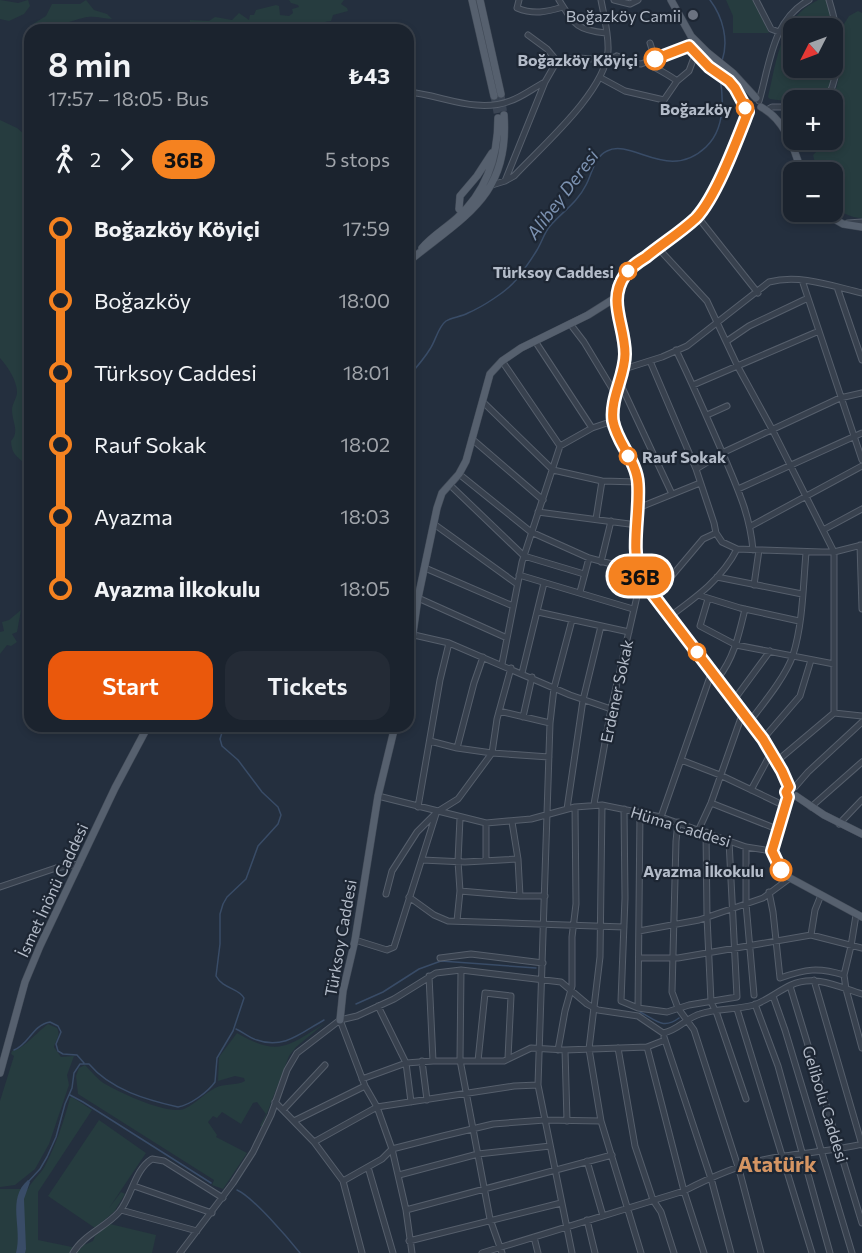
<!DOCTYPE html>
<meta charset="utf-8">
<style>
:root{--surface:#1b232e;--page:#242b36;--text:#f1f3f6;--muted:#a0a4aa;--line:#39404a;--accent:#ea580c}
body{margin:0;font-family:Commissioner,sans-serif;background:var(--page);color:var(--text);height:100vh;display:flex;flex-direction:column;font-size:22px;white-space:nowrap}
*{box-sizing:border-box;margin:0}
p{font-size:20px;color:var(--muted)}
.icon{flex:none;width:33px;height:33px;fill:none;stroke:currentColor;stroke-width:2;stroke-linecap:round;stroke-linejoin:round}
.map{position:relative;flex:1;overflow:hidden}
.panel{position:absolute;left:24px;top:24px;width:390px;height:708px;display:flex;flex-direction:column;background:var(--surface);border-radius:18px;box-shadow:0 3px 9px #0003,0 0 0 2px var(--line)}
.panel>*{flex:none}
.badge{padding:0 12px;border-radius:20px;font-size:21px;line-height:39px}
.needle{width:39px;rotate:228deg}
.buttons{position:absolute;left:783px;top:18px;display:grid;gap:12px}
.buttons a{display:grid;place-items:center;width:60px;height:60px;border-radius:12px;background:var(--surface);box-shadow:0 3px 9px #0003,0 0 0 2px var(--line);font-size:30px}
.map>.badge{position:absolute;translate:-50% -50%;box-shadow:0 0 0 3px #fff}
.legs{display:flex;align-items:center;gap:9px;height:66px;padding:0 24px;font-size:20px}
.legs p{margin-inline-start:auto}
.head{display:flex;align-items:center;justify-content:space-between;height:102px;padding:0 24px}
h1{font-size:33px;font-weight:600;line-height:45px}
.button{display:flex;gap:12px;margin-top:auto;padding:12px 24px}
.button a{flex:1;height:69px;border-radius:18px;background:var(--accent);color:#fff;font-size:24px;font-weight:600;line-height:69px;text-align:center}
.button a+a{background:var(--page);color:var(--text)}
ul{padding:0 24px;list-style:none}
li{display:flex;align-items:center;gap:21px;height:72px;font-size:22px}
li i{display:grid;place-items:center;width:9px;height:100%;margin:0 8px;background:currentColor}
li i::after{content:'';width:15px;height:15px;margin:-8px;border:4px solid;border-radius:50%;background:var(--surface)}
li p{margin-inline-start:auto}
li:first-child i{background:linear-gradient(#0000 50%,currentColor 0)}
li:last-child i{background:linear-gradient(currentColor 50%,#0000 0)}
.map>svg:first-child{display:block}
</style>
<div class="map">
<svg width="862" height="1253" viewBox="0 0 862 1253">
<rect width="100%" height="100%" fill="#242f3e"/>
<path fill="#263c3f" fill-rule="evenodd" d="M0,0L18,3L28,0L30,6L24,14L9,21L0,19Z
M86,0L94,10L107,14L112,19C104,19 96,16 88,17C83,17 62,24 57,28L49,27L46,30H39L34,27L33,24L46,16L52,4H80Z
M289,0H344L341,4L347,8L348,11L333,15L331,21C320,22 313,28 303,29C294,30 283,28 274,26L270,30H221L207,26L187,27L190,24V20L209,21L215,17L232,20L239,13L249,20L250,15H254L256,10L276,5L279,6L280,15L289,16L293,13L292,9L299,7L298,5L291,3Z
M726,0H753L769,33H733V16Z
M818,0H830C837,34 844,69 824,100H794L793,102L770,99L768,97C777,60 780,18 818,0ZM794,28H832V68H794Z
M858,11L862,13V218C850,218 842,212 833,205L832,172H817L813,155L819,149L818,140H832L833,120H837V108L833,107L832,100H831L837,86L842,61L841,29L849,16Z
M0,120L17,128L24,134L30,146V478C28,475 28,471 27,468C21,456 12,459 11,441C20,431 12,422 12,410C12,404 17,398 17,392C17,380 7,366 0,358Z
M21,610L17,632L12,634L17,642L11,646L7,645L0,654V632L4,631L2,622L9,620Z
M325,1023L296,1047L289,1056L262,1126H260L266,1114L257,1102L253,1103L241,1124L222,1112L217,1118L213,1116L208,1122L217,1135L216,1137L247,1153L223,1189L212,1185L214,1180L78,1094L76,1076L79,1068L85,1065C91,1071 98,1080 105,1084C121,1093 167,1115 184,1109C195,1104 204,1094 215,1088C224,1083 237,1086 245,1081L244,1078L235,1076L218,1081L219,1057L237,1033C278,1057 287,1047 325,1023Z
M48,1024L57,1028C61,1036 56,1039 54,1047L61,1057L74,1056L67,1075L69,1085L49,1144L35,1169L15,1185L0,1187V1101L14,1056L11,1054L12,1051C23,1050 38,1031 48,1024Z
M72,1097L92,1110L38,1192V1240L72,1247L71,1253H0V1189H28C32,1180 40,1175 45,1166C57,1142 63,1124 70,1098Z
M99,1120L146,1153L109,1208L121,1192L125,1194L114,1212L95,1228L48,1196Z
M110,1224L156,1235L152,1253H76L84,1245L93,1241L95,1236Z"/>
<path fill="#394c67" d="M28,1180L30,1182L24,1199L26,1249L25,1253H16C23,1228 6,1199 28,1180Z"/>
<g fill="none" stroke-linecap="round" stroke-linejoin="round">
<path stroke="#394c67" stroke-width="1.5" d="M710,0C723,17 729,41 722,61
M408,377C416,368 424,359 430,349C436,340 438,327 446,321C452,317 461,317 468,313C482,307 506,292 516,280C523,271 531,260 537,250C542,242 544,233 550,226C562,212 577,203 586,185C592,174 594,157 607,151C632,138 668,183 706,147C724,130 724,101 720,78
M356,1004L383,992L419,969L441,961L536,968
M640,1012C656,1020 663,1030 679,1018
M236,1029C243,1032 249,1038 257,1040C284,1050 302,1032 324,1020
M14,1050C29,1045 32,1025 50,1022L58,1026L61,1032L56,1044L58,1051L63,1054L77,1055L84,1063
M70,1095L83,1102L211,1183
M28,1182L40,1169L47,1157L56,1137L65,1104L72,1088L74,1073L80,1064H89C111,1090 147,1100 178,1107C190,1105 208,1092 215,1082L217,1058L233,1031L244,998C239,988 223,989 216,976L220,944V914L223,904L227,897L246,879L258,846L278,824L281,815L278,807L262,792L238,760L222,746L220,739L224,726
M237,1190C253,1197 288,1238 300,1253"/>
<path stroke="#3a4453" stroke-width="7" stroke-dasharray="7 3.5" stroke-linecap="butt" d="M501,94L504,115
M494,96L498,118"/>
<defs>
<path id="minor" d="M519,0L517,8C534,15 546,12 563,7
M559,0C574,24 576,30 606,33
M614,0L630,4L638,0
M756,0L771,29L779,32
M528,35L547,49L557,61
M650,43L655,59
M617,56L634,63L641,64L689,46L692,43L691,36
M647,62C654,68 668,74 677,81
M601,78L625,91L664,100L677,81L689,71L696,52
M408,92C442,95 476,114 510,101C522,97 532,89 543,83
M827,100C844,61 841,40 829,0
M759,101C770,64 772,20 809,0
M767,110L772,107H794
M505,181L545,82L557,61L578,58L607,60L617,56
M492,185L505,181L514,176C542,146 605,92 608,51C609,35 604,16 601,0
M697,216L758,293
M848,223L862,222
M658,248L707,301L738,367L773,431L834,552V713L777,761
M802,280L862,460
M837,287L862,360
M571,325L584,342L616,395
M535,341L592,428
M727,341L749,326L808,298
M676,350C694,387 710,424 726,461C739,492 750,516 753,550
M502,361L560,446
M650,361L696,469L714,523L716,533
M624,369L662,357L687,346L769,282C800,274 832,286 862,293
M620,383L672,494
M693,385L819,331
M483,402L553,470L602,481L638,482
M707,415L727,406
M472,439L543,500
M696,469L722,453L840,398L862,393
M459,474L531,532L589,558L638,571
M450,485L524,556L584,574
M738,489L862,433
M638,508L700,483
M538,512L637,525
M596,519L602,481
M434,524L517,584
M751,526L862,466
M823,530L862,509
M860,545L862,609
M601,562L611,521
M425,568L513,606
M519,575L633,609
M717,577L802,594
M754,585L759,550
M580,592L589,558
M698,595L740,608L799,621
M654,597L703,539L716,533L722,542L737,549L822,552H834L862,545
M418,598L507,638
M708,599L700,626L736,645L834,664
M538,612L629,632
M669,617C695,598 722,579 737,549
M572,620L554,688L550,723L538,1085L572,1253
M414,635L449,643L570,695L611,709
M483,657L474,683L457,748L492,753L549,757
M502,664L522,562L560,446L592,428L613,421
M522,673L544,583
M718,678C734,658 739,634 745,609
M734,700L770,651
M499,711L550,723
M834,713L862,716
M523,717L532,677
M750,721C763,704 786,676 793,655C803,623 803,586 806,553
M763,739L800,696L811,660
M430,741L457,748
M681,760L720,775L785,806
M795,787L808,772L862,722
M751,790L771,753
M378,796L486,823L531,819L575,807L602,805L661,817L746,847L772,851
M711,803L777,829
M594,804L611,709L641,579
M602,805L600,957L589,1049L601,1121L641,1253
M418,807L440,680L449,643
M811,807L862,762
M567,809L583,700L601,626
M624,809L625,898L621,1001L638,1008L667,1012L689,1005L737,997L729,841
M661,817L712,671
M512,822L518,859L520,896
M678,822L676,841L672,992L678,1008L694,1030L740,1173L761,1253
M486,823V861
M839,824L862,800
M699,829L711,803L743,712
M706,832L707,917L711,1002L717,1014L746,1099
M746,847V904L754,995
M422,860L465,862L518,859
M0,887L56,868L79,864
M460,891L520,896H545
M769,892L773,912L780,978C806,969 818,967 844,975
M386,894L392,871L417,832L437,812L458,799L492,753L497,719L511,668
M409,897L434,915L448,921L624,927
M856,915L851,946L844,975L846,989L862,1048
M457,921L460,891L458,861L460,818
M639,931L699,920L763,898L790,878
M811,935L815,910L821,895
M355,940L387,950L394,947L436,814
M440,958L471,954L543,963
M639,958H678L811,935L862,948
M461,970L460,1060L490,1219L502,1253
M429,976L433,1061
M814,980L862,1145
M790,986L862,1223
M773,996L785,1030L852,1253
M755,1004L778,1066L830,1253
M378,1006L406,1063L411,1102
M638,1008L640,812
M737,1009L812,1253
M340,1020L365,1086L377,1107L392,1149L406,1210L412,1253
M664,1037L712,1182L731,1253
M647,1047L684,1191L704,1253
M618,1048L635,1146L653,1200L661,1212L674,1253
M558,1050L565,1011L572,986V937L576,904L575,807
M565,1050L567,1121
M422,1061L427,1100
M478,1061L485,993L511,996L508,1058
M362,1079L406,1063L433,1061H504L531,1048L565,1050L647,1047L665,1040
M275,1102L314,1142L343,1181L362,1253
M283,1110L325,1065
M294,1121L365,1086
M314,1142L377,1107L514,1086L538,1085
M587,1161L603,1216
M368,1167L393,1253
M399,1175L478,1154L550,1146
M343,1181L382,1159L392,1149L443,1136L493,1124L545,1120L601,1121
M134,1186L212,1213
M121,1210L197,1231
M406,1210L612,1155
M587,1220L595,1253
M534,1237L538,1253
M409,1241L561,1203
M73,1253C83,1235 106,1227 119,1212C132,1197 134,1170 152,1159L164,1161L223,1198
M180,1253L233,1183L253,1152L271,1115L287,1070L297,1053L340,1020L357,1016L394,999L436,973L461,970L561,982L587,1004L598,1010L638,1016L663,1033C677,1031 686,1018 700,1014C717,1008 736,1010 754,1005C768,1000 778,991 791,985C815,974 839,987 862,994
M482,1253L684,1191C713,1176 752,1160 784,1156C810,1152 836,1151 862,1144"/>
<path id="major" d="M472,0L494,96
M480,0L501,94
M671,0L691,36L707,52L733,73L756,98
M689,46L709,67L729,81L735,88L748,112
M761,107C784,119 795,148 801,172
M822,212L843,224L862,227
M465,214L459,209L460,196L477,176L492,153
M422,248C432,236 446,228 457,218C487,191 498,157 498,118
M408,262C462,217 510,197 504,115
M615,298C620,321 627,343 624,366C621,384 611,401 613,420C616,442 636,460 638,483C640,515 630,548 641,579L763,739L782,771L789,787
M408,668L418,598L437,508L442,493L459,474L466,461L490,374L502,361L521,348L588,315L615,298L620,283L631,268L697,216L717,183L748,112
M789,787L786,790L788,797L773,847C773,859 780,870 790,878L862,917
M796,796L824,815L862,834
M340,1020L343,991L355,940L378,796L395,726
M0,1073L25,982L40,946L115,788L148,726"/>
</defs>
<use href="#minor" stroke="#565f6c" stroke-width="7"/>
<use href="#major" stroke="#414a57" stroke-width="8"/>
<use href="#minor" stroke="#38414e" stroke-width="5"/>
<use href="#major" stroke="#56606e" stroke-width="7"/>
</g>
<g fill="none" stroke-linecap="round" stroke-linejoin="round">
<defs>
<path id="line-1" d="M655,59L689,46L709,67L729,81L735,88L748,112C737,140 716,197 696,218C681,232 662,244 646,257C638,262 630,267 625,275C607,301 625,325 625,354C625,376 610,398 613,421C617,443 637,461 638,484C640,516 630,548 641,579L763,739L782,771L789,787L786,792L788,797L772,851L781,870"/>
</defs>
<use href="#line-1" stroke="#fff" stroke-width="14"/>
<use href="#line-1" stroke="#f58220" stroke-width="9"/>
</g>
<circle fill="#6b7280" stroke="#1d2633" stroke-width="2" cx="693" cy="15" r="6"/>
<g fill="#fff" stroke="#f58220" stroke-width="3">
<circle cx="655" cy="59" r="10"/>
<circle cx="745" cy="108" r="8"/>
<circle cx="628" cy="271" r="8"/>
<circle cx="628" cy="456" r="8"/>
<circle cx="697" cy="652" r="8"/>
<circle cx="781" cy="870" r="10"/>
</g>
<g text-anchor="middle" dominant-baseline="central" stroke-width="4.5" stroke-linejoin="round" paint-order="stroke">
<g font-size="16" fill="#b4bcc9" stroke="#1d2633" text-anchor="end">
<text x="681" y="15">Boğazköy Camii</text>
</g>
<g font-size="16" font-weight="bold" fill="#b4bcc9" stroke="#1d2633" text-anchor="end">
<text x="638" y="59">Boğazköy Köyiçi</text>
<text x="732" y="108">Boğazköy</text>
<text x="614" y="271">Türksoy Caddesi</text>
<text x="642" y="456" text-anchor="start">Rauf Sokak</text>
<text x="764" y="870">Ayazma İlkokulu</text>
</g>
<g font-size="16" fill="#b4bcc9" stroke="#1d2633">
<text transform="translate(616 691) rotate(-78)">Erdener Sokak</text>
<text transform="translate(681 826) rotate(17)">Hüma Caddesi</text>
<text transform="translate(52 890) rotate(-65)">İsmet İnönü Caddesi</text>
<text transform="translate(340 938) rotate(-80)">Türksoy Caddesi</text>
<text transform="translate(826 1104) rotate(73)">Gelibolu Caddesi</text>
</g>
<g font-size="18" font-style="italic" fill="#7c92b1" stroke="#1d2633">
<text transform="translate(562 194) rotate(-53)">Alibey Deresi</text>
</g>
<g font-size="22" font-weight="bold" fill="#d59563" stroke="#1d2633">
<text x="777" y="1163">Atatürk</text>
</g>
</g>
</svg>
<div class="buttons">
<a><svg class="needle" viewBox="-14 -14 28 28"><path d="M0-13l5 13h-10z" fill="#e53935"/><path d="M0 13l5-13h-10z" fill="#a0a4aa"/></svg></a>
<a>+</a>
<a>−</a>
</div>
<b class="badge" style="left:640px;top:576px;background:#f58220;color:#111">36B</b>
<section class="panel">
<div class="head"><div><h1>8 min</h1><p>17:57 – 18:05 · Bus</p></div><b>₺43</b></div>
<div class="legs"><svg class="icon" aria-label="walk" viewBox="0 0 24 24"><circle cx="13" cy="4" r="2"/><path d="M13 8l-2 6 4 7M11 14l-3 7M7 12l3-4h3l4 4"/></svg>2<svg class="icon" aria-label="forward" viewBox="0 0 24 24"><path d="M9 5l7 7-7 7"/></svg><b class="badge" style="background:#f58220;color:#111">36B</b><p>5 stops</p></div>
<ul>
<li><i style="color:#f58220"></i><b>Boğazköy Köyiçi</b><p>17:59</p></li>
<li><i style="color:#f58220"></i><span>Boğazköy</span><p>18:00</p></li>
<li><i style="color:#f58220"></i><span>Türksoy Caddesi</span><p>18:01</p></li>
<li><i style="color:#f58220"></i><span>Rauf Sokak</span><p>18:02</p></li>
<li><i style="color:#f58220"></i><span>Ayazma</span><p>18:03</p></li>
<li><i style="color:#f58220"></i><b>Ayazma İlkokulu</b><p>18:05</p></li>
</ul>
<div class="button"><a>Start</a><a>Tickets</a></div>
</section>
</div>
